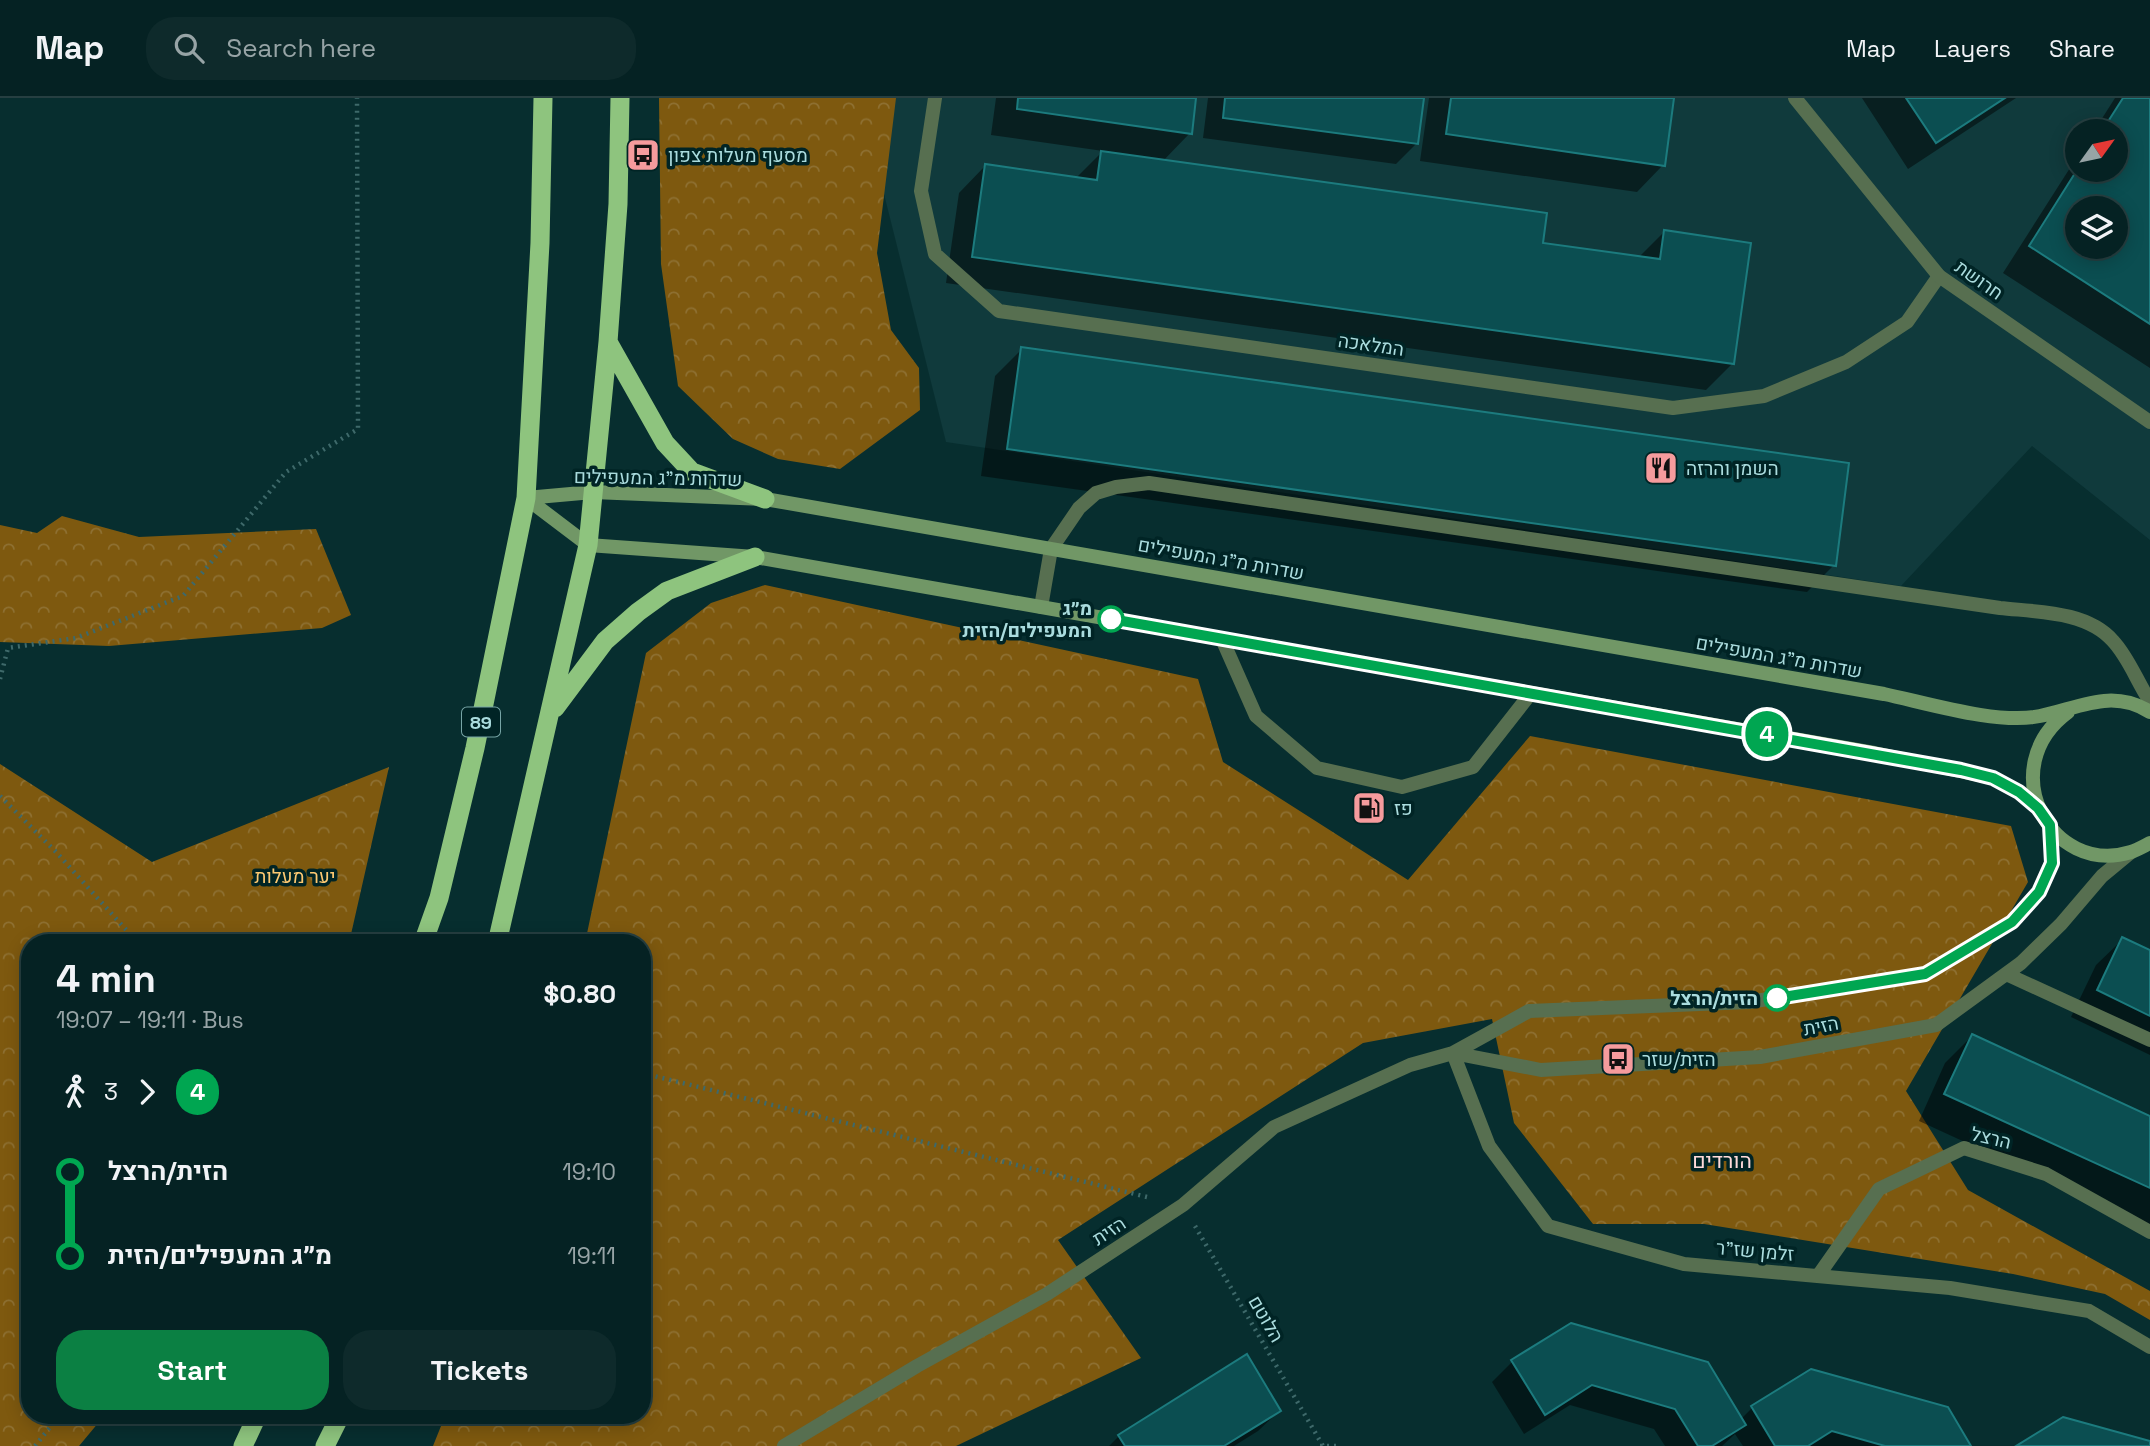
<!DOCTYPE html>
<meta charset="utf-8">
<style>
:root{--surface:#052223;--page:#0e2a2b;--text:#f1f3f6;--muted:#97a4a6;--line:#263f41;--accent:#0b8043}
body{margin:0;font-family:"Space Grotesk",Heebo,sans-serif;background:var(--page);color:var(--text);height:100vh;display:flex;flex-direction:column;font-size:26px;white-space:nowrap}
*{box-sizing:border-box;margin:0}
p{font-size:23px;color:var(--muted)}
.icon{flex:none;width:38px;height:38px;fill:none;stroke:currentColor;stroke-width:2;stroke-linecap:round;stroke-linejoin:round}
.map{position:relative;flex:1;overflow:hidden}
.sheet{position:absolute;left:21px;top:836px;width:630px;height:490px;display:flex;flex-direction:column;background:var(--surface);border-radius:28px;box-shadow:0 4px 18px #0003,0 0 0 2px var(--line)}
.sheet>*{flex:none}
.badge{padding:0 14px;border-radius:23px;font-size:24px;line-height:46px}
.needle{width:46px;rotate:57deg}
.buttons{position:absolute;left:2065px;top:21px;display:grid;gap:14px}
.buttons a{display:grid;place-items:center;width:63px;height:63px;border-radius:50%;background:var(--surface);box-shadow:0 4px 18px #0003,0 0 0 2px var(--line);font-size:35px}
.map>.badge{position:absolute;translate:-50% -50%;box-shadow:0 0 0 4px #fff}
.legs{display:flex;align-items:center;gap:10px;height:77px;padding:0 35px;font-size:23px}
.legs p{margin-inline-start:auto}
.overview{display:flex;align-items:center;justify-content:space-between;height:119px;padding:0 35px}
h1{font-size:38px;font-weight:700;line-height:52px}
.action{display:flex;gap:14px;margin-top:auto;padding:14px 35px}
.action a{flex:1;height:80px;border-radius:28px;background:var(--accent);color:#fff;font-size:28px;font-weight:700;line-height:80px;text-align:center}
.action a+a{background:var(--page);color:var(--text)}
ul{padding:0 35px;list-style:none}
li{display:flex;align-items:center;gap:24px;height:84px;font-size:26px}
li i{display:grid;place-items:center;width:10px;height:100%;margin:0 9px;background:currentColor}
li i::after{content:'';width:18px;height:18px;margin:-9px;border:5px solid;border-radius:50%;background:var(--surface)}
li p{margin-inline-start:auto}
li:first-child i{background:linear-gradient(#0000 50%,currentColor 0)}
li:last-child i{background:linear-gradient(currentColor 50%,#0000 0)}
header{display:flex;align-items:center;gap:42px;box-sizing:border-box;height:98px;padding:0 35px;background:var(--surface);border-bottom:2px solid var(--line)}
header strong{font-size:33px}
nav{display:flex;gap:38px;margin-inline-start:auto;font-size:24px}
.search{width:490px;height:63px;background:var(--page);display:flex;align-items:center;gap:18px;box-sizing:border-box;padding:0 24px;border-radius:28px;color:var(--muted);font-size:26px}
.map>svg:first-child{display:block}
</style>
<header>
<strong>Map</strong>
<div class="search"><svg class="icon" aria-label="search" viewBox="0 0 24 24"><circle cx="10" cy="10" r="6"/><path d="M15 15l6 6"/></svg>Search here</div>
<nav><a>Map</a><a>Layers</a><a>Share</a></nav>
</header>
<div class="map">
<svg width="2150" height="1348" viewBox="0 0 2150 1348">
<defs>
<pattern id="forest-crowns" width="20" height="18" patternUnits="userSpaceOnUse" patternTransform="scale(1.75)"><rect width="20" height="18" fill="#7e590f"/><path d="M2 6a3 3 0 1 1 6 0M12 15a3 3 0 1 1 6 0" fill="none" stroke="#8e7032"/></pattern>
</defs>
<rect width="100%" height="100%" fill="#072e2f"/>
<path fill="#103a3c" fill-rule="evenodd" d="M860,0H2150V442L2032,348L1901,488L946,344ZM2077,33H2116V72H2077ZM2077,110H2116V149H2077Z"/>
<path fill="url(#forest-crowns)" d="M659,0H896L877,155L891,232L919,270L920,312L840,371L778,361L733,341L678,288L661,166Z
M62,418L139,439L316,431L351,517L322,530L109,548L0,544V427L37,435Z
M765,487L1198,581L1223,664L1408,782L1530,638L2011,728L2028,784L1906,993L1968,1092L2150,1193V1222L2105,1196L2013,1176L1704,1126H1593L1514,1025L1492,921L1363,945L1058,1142L1141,1260L956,1348H433L445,1318H642V845H585L646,555L711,505Z
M0,666L152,764L389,669L349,845H30V1318H104L79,1348H0Z"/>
<path fill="#0007" fill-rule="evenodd" d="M996,0H1195L1190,35L1162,64L1541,147L1638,160L1664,134L1733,265L1706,292L946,185L959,95L985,68L1075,81L1103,53L991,37Z
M1208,0H1422L1416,46L1396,66L1203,40Z
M1429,0H1673L1663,67L1637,94L1420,63Z
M1862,0H2016L1908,71Z
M2115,0H2150V270L2003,175L2077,59V72H2116V33H2094ZM2077,110H2116V149H2077Z
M1022,251L1834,467L1807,494L981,378L995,278Z
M2123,841L2150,854V957L2071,919L2096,867Z
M1972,938L2150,1020V1129L1919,1023L1945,965Z
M1512,1264L1741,1321L1752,1310L1969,1348H1743L1735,1336L1722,1348H1665L1654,1331L1570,1307L1524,1336L1492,1284Z
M1279,1313L1258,1333L1234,1348H1109L1119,1338Z"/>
<path fill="#0b4e51" stroke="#1c7b7e" stroke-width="2" fill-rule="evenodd" d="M1018,0H1196L1192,36L1017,11Z
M1225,0H1424L1418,46L1223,20Z
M1451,0H1674L1665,68L1446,36Z
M1906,0H2005L1936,45Z
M2123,0H2150V226L2029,148L2077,72H2116V33H2102ZM2077,110H2116V149H2077Z
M1101,53L1547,115L1543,145L1660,161L1664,132L1751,145L1734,266L972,159L985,66L1097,82Z
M1021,249L1849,365L1836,468L1007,351Z
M2122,839L2150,852V918L2097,892Z
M1972,936L2150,1018V1090L1944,996Z
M1571,1225L1708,1264L1746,1327L1712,1348H1698L1675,1311L1592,1287L1545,1317L1511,1262Z
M1247,1256L1281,1313L1224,1348H1125L1118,1337Z
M1811,1271L1948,1309L1971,1348H1885L1832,1333L1808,1348H1775L1751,1308Z
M2063,1319L2150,1343V1348H2016Z"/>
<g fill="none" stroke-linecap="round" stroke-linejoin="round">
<path stroke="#3e696a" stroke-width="4.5" stroke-dasharray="2 5" stroke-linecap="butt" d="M0,581L8,550L76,540L183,498L286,374L358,331L357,0
M0,698L56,754L138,845
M642,975L1147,1099
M1195,1128L1323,1348
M35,1348L59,1318
M1320,1348H1340"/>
<path stroke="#576f50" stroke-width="14" d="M1222,541L1256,618L1317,670L1402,689L1473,669L1531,595"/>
<path stroke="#576f50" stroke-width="14" d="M935,0L921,93L935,156L999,213L1673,310L1764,298L1846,264L1907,224L1939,178
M1041,509L1051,451L1079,410L1096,395L1116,389L1149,385L2000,510C2037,514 2087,513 2113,543C2129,560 2137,584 2150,603
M2006,876L2150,942
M1453,955L1489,1048L1548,1128L1684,1166L1950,1190L2089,1213L2150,1249
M1453,955L1541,972L1760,959L1936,927L2021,865L2061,826L2102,778L2131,754
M1818,1178L1879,1091L1964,1050L2046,1076L2150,1134
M784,1348L917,1268L1047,1196L1183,1107L1274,1029L1410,967L1453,955L1529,913L1749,904L1925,876L2012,824L2039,794L2052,764L2050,727"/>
<path stroke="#576f50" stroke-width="14" d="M1795,0L1939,178L2150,324"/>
<path stroke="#719766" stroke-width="14" d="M526,400L593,394L765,401L1884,596C1927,605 1998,627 2040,618C2079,610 2112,590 2150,614
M526,400L588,447L755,459L1874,655L1993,680L2019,694L2038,710
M2068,614C1993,669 2050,779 2131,754C2137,752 2144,748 2150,745"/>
<path stroke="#8ec47e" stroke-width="19" d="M608,244L665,345L692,374L765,401
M555,610L605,543L638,514L667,493L755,459
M423,845L439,800L475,650L526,400L540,145L543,0
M497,845L588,447L608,244L618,106L620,0
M243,1348L257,1318
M325,1348L340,1318"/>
</g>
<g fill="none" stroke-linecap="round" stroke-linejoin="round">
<defs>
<path id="line-1" d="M1111,521L1961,672L1993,680L2019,694L2038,710L2050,727L2052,765L2039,794L2012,824L1925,876L1777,900"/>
</defs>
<use href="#line-1" stroke="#fff" stroke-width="16"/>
<use href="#line-1" stroke="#00a651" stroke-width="10"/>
</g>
<defs>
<symbol id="bus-square" viewBox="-11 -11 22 22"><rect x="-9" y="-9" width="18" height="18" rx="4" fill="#f59b9d" stroke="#002425"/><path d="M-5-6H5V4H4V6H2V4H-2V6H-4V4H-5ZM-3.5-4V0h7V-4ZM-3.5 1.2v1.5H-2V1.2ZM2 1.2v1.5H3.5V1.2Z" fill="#111"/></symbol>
<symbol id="restaurant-square" viewBox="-11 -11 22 22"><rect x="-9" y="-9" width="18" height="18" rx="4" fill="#f59b9d" stroke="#002425"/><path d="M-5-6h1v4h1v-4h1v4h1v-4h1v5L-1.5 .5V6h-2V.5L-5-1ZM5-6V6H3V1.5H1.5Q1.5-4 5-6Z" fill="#111"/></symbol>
<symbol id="fuel-square" viewBox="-11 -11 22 22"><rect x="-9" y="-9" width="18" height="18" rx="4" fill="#f59b9d" stroke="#002425"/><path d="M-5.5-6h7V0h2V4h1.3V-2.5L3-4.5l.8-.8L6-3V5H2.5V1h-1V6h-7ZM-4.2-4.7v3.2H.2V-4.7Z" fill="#111"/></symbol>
</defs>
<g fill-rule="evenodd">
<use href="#bus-square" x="624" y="38" width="38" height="38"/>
<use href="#restaurant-square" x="1642" y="351" width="38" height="38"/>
<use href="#fuel-square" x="1350" y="691" width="38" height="38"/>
<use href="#bus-square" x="1599" y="942" width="38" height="38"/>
</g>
<g fill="#fff" stroke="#00a651" stroke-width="3.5">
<circle cx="1111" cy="521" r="12"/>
<circle cx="1777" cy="900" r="12"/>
</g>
<g text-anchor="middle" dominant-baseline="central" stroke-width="7" stroke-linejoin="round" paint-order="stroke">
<rect fill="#002425" stroke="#77a5a6" stroke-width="2" x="462" y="609.5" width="38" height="29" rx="5"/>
<g font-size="18" font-weight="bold" fill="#aadcde">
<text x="481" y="624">89</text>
</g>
<g font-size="19" fill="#aadcde" stroke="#002425" text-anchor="start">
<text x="668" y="57">מסעף מעלות צפון</text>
<text x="1686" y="370">השמן והרזה</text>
<text x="1394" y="710">פז</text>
<text x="1642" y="961">הזית/שזר</text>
</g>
<g font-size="19" fill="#aadcde" stroke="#002425">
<text transform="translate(1979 182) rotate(35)">חרושת</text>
<text transform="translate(1371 247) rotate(8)">המלאכה</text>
<text transform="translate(658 380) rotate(1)">שדרות מ"ג המעפילים</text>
<text transform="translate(1221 461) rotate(10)">שדרות מ"ג המעפילים</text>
<text transform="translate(1779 559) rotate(10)">שדרות מ"ג המעפילים</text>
<text transform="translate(1821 928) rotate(-10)">הזית</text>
<text transform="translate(1991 1040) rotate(13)">הרצל</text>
<text transform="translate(1109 1133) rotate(-33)">הזית</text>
<text transform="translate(1755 1153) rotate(5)">זלמן שז"ר</text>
<text transform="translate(1266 1221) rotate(60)">הלוטם</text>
</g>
<g font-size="19" font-weight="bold" fill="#aadcde" stroke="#002425" text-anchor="end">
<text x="1092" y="510">מ״ג<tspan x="1092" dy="22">המעפילים/הזית</tspan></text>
<text x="1758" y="900">הזית/הרצל</text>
</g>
<g font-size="19" fill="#fdc972" stroke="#002425">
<text x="295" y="778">יער מעלות</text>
</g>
<g font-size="21" fill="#fedada" stroke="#002425">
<text x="1722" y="1062">הורדים</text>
</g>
</g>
</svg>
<div class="buttons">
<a><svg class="needle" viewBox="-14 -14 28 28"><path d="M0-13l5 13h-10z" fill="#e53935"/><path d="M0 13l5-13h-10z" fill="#97a4a6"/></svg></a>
<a><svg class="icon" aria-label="layers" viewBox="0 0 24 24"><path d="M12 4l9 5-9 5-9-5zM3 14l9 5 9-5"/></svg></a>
</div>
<b class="badge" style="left:1767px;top:636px;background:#00a651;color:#fff">4</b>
<section class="sheet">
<div class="overview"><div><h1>4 min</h1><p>19:07 – 19:11 · Bus</p></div><b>$0.80</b></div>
<div class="legs"><svg class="icon" aria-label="walk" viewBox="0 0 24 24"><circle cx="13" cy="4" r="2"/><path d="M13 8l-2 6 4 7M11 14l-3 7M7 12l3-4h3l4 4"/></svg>3<svg class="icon" aria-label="forward" viewBox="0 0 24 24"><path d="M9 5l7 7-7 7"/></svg><b class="badge" style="background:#00a651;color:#fff">4</b></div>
<ul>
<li><i style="color:#00a651"></i><b>הזית/הרצל</b><p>19:10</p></li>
<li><i style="color:#00a651"></i><b>מ״ג המעפילים/הזית</b><p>19:11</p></li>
</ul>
<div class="action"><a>Start</a><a>Tickets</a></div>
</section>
</div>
